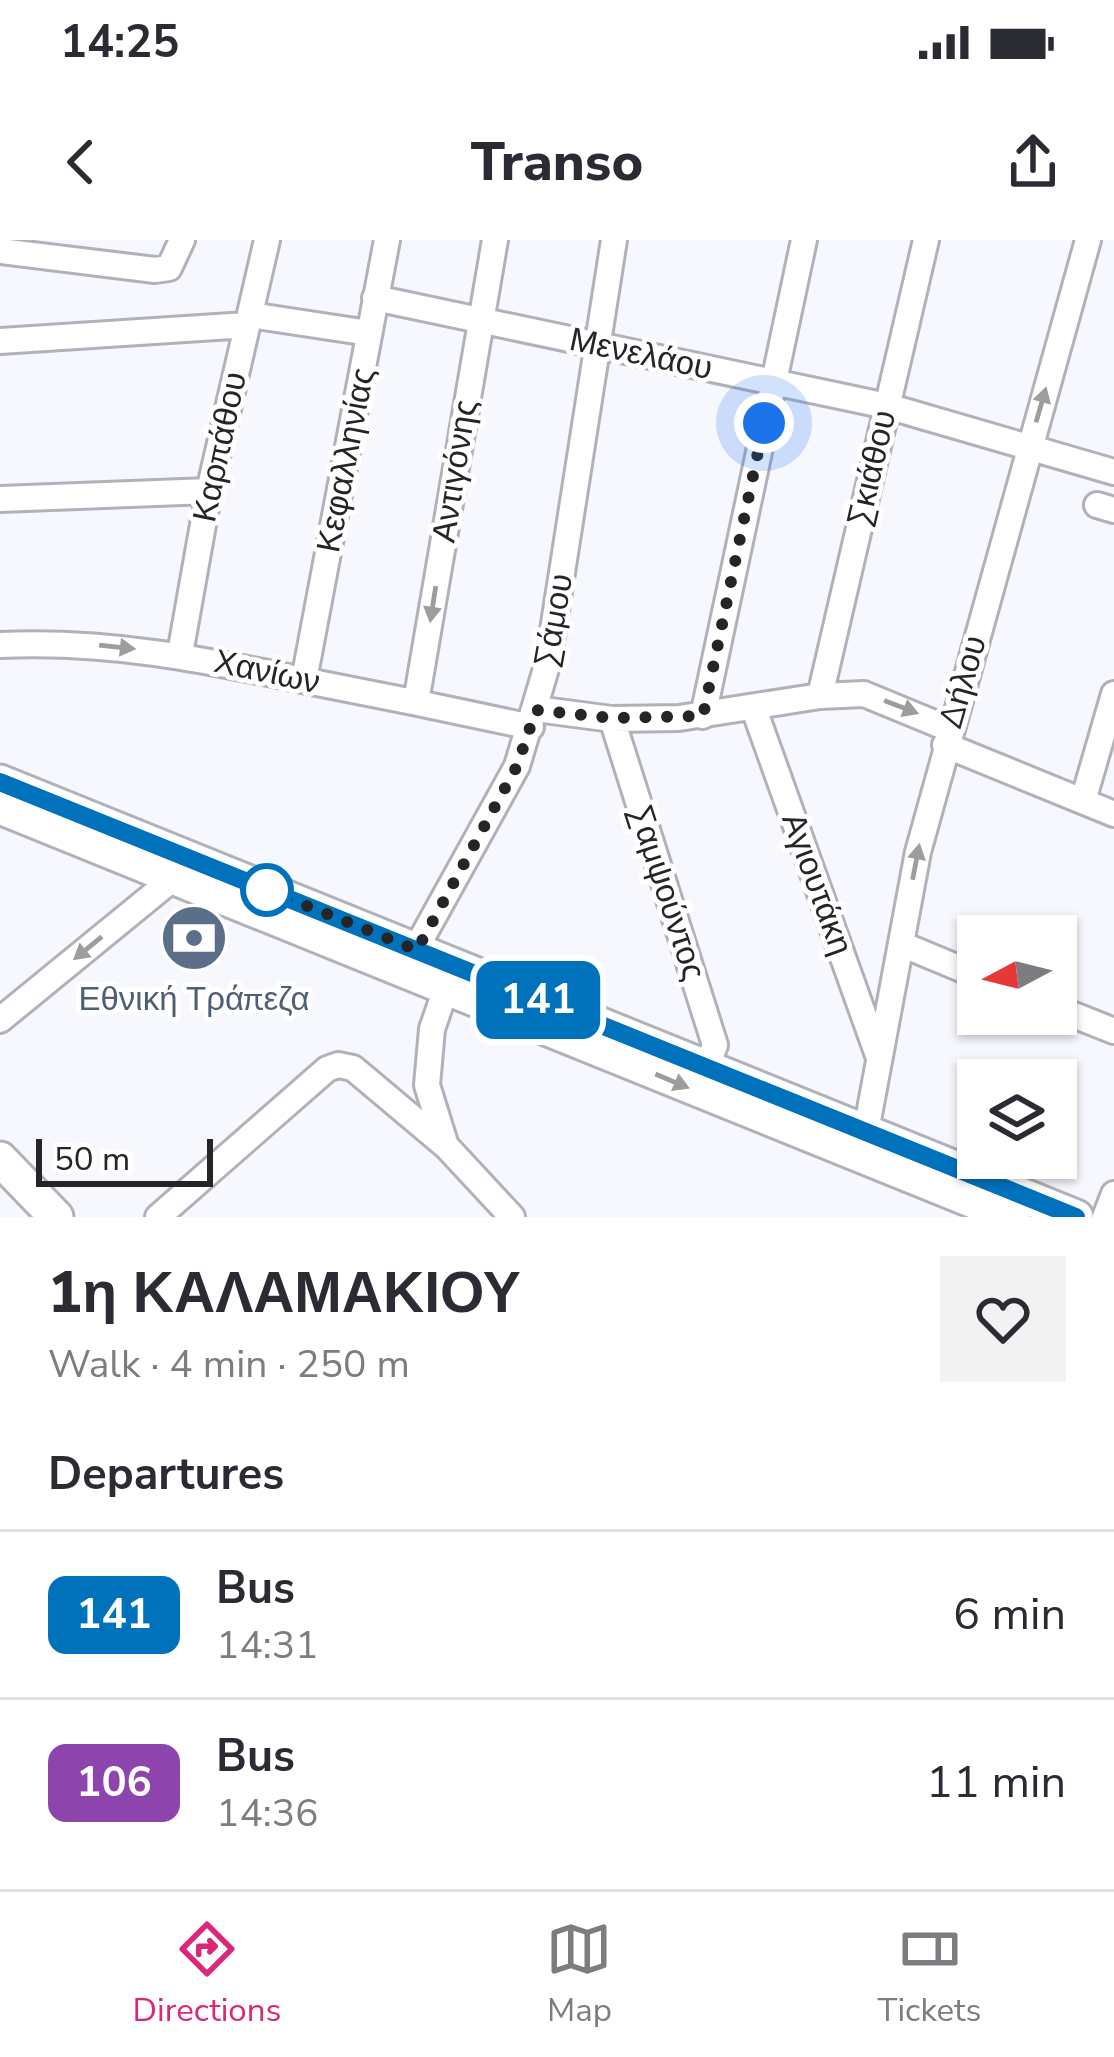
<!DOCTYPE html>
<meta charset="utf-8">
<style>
:root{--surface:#fff;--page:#f2f2f3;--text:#2b2b33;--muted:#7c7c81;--line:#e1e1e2;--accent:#db2777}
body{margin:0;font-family:"Nunito Sans",sans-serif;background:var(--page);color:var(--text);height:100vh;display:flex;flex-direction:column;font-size:45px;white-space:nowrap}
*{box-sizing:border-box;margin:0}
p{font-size:39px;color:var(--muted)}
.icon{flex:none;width:66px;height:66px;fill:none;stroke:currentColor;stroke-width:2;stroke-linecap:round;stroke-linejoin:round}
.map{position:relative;height:977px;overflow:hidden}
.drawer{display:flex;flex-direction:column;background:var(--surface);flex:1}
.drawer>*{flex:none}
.badge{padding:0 24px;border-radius:18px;font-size:42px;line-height:78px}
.needle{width:78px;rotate:263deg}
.buttons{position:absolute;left:957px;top:675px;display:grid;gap:24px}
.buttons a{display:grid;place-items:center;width:120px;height:120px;border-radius:0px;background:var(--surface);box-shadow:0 3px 9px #0004;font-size:60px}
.scale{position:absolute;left:36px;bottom:30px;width:177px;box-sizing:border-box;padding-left:12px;border:6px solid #252528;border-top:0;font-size:33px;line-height:42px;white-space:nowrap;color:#252528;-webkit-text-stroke:9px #fff;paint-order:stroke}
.you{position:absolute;width:60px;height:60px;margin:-30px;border:9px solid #fff;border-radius:50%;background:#1a73e8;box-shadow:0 0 0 18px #1a73e833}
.map>.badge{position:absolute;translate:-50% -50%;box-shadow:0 0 0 6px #fff}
h2{padding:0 48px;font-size:45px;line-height:108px}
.round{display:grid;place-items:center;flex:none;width:126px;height:126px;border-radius:0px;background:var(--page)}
.head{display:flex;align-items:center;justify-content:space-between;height:204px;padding:0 48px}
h1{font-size:57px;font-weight:800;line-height:90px}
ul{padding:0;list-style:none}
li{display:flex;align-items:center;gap:36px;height:168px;padding:0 48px;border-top:3px solid var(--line)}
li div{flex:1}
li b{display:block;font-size:45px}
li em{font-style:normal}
li .badge{min-width:132px;font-weight:700;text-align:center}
.status{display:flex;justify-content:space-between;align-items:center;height:84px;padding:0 60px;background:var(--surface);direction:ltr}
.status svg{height:33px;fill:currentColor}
header{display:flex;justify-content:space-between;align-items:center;height:156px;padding:0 48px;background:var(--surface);font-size:54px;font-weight:800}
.dock{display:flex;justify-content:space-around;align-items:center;height:168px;border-top:3px solid var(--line);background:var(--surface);font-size:33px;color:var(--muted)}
.dock a{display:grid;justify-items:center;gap:6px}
.dock .active{color:var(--accent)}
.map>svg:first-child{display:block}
</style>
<div class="status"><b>14:25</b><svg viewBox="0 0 49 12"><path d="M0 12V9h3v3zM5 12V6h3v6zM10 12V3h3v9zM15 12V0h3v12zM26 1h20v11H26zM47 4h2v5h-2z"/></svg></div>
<header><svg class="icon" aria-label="back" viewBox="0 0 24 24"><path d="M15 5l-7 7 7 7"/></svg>Transo<svg class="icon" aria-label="share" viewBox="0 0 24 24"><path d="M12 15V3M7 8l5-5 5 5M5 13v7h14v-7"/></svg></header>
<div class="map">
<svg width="1114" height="977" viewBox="0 0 1114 977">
<rect width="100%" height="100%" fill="#f7f7fe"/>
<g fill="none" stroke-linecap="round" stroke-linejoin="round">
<defs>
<path id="street" d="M0,11L155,30L169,28L182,0
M375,58L887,166L1114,232
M250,75L369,93
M0,101L247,85
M0,259L209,251
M1097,265L1114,270
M0,405C110,400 206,420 312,442C385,456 458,471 531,487
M180,414L209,251L267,0
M304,440L387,0
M820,456L926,0
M416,462L495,0
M536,469L612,479L679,478L820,456L864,454L949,489
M754,469L879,818
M703,476L804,0
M612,479L715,805L707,826
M945,505L1114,574
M1083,561L1114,454
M901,704L978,736
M408,723L517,526L548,422L614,0
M1056,768L1114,791
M0,780L175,637
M866,891L918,612L1088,0
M445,903L427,845L432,789L451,734
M158,977L327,829L338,825L353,828L447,907L512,977
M1105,977L1114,954"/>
<path id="secondary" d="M0,542L1076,977
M0,567L1013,977
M0,919L56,977"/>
</defs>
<use href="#street" stroke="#b1b1ba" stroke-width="30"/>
<use href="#secondary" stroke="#b1b1ba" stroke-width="39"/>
<use href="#street" stroke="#fff" stroke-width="24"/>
<use href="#secondary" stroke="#fff" stroke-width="33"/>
</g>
<defs><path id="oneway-solid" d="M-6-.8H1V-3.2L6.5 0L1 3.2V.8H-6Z" transform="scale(3)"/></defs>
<g fill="#9d9d9e">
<use href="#oneway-solid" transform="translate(1041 165) rotate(-74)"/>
<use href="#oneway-solid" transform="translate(433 364) rotate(99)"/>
<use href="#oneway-solid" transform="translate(117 407) rotate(6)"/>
<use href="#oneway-solid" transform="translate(901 467) rotate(21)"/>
<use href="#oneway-solid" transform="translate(916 622) rotate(-79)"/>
<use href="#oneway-solid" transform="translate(88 708) rotate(141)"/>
<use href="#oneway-solid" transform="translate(672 841) rotate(23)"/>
</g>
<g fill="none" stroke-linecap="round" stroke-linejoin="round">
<defs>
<path id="line" d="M0,542L1076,977"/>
</defs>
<use href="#line" stroke="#fff" stroke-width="27"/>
<use href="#line" stroke="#0072bc" stroke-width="18"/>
<path stroke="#252528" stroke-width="12" stroke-dasharray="0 21.6" d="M267,650L417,710L517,526L536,470L612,478L703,476L764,183"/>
</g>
<defs>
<symbol id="bank-disc" viewBox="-11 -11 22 22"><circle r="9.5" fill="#5c6f8a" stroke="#fff"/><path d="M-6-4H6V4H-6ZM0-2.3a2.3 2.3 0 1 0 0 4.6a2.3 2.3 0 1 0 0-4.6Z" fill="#fff"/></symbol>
</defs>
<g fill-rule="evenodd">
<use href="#bank-disc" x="156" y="660" width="76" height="76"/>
</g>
<circle fill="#fff" stroke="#0072bc" stroke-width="6" cx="267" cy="650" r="24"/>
<g text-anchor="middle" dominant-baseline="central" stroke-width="10" stroke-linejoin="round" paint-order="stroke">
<g font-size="33" fill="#252528" stroke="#fff">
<text transform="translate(641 114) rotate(12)">Μενελάου</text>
<text transform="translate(220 207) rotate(-78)">Καρπάθου</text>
<text transform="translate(346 220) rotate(-79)">Κεφαλληνίας</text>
<text transform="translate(872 228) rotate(-77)">Σκιάθου</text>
<text transform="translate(455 231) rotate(-81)">Αντιγόνης</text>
<text transform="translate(554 380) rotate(-80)">Σάμου</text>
<text transform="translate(267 432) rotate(12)">Χανίων</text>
<text transform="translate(963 442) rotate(-74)">Δήλου</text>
<text transform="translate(817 644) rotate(70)">Αγιουτάκη</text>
<text transform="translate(667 653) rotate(72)">Σαμψούντος</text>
</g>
<g font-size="33" fill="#4e5e75" stroke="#fff">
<text x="194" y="759">Εθνική Τράπεζα</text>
</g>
</g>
</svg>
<div class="buttons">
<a><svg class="needle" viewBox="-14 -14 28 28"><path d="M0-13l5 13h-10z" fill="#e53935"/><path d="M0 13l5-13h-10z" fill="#7c7c81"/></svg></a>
<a><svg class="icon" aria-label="layers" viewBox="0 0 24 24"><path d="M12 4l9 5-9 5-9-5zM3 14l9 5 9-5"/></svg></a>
</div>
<div class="scale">50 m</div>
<div class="you" style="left:764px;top:183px"></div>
<b class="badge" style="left:538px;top:760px;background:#0072bc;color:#fff">141</b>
</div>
<section class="drawer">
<div class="head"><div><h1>1η ΚΑΛΑΜΑΚΙΟΥ</h1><p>Walk · 4 min · 250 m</p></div><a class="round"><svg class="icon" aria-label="heart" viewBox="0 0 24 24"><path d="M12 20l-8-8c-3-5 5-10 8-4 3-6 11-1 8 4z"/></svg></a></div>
<h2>Departures</h2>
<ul>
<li><span class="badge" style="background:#0072bc;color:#fff">141</span><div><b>Bus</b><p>14:31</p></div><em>6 min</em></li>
<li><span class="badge" style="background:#8e44ad;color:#fff">106</span><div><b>Bus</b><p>14:36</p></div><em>11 min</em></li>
</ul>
</section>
<nav class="dock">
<a class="active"><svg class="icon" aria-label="directions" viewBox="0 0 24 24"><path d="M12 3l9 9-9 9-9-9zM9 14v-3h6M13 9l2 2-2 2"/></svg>Directions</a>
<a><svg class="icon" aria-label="map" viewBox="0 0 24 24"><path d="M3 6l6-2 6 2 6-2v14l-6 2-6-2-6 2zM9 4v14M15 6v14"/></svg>Map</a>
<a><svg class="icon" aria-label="tickets" viewBox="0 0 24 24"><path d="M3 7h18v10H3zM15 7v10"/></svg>Tickets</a>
</nav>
